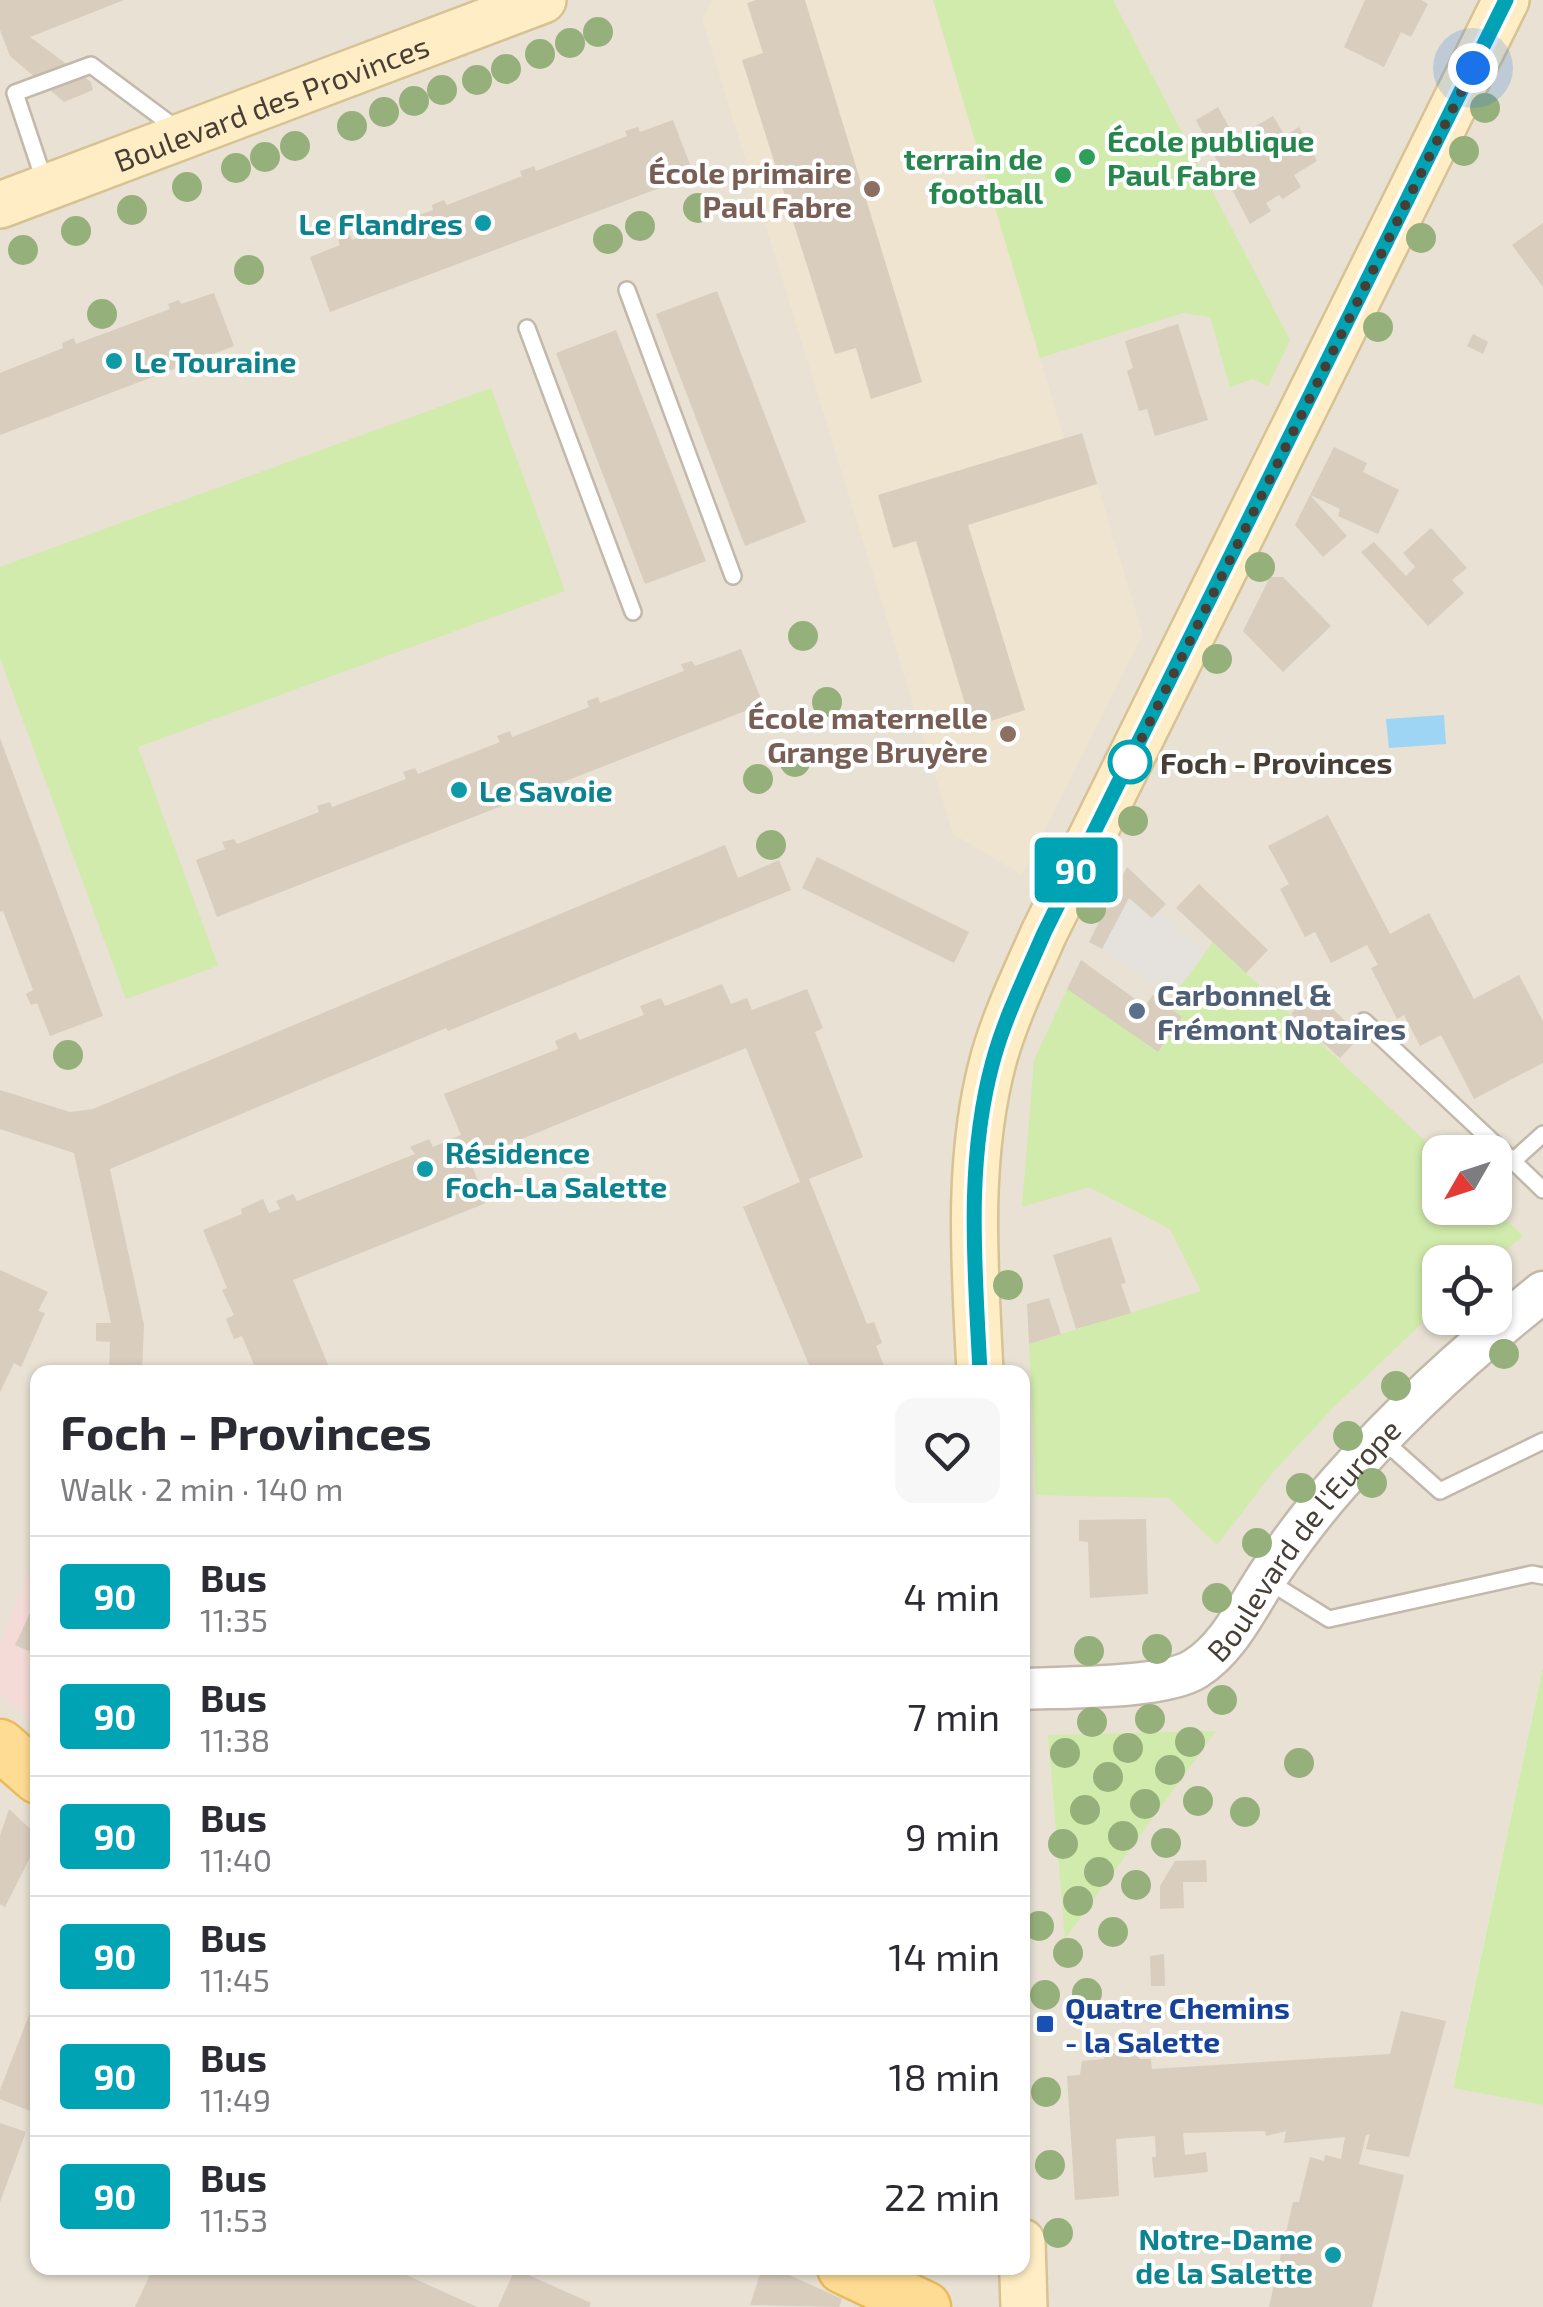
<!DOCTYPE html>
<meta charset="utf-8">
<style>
:root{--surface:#fff;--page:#f7f7f7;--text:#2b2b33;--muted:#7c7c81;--line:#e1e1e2}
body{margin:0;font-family:"Exo 2",sans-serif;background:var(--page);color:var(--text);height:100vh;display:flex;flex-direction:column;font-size:38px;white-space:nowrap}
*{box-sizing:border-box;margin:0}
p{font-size:32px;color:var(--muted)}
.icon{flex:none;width:55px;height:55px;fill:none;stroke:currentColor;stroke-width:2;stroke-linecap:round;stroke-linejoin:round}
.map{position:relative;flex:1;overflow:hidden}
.side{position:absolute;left:30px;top:1365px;width:1000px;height:910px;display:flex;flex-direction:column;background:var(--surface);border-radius:20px;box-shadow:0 2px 8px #0004}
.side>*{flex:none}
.badge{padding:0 20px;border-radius:8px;font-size:35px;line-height:65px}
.needle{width:65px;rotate:231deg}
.buttons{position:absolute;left:1422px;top:1135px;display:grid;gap:20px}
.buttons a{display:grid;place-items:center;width:90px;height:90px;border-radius:20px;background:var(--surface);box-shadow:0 2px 8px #0004;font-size:50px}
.you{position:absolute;width:50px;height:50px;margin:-25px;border:8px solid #fff;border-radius:50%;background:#1a73e8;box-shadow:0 0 0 15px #1a73e833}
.map>.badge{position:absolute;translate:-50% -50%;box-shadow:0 0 0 5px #fff}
.round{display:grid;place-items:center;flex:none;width:105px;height:105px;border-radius:20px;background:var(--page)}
.headline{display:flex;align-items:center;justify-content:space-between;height:170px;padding:0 30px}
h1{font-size:48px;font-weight:700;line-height:75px}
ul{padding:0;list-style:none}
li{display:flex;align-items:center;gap:30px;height:120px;padding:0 30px;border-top:2px solid var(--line)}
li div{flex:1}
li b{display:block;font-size:38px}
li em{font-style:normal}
li .badge{min-width:110px;font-weight:700;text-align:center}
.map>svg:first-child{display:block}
</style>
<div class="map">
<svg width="1543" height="2307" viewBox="0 0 1543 2307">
<rect width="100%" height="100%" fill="#f4efe6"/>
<path fill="#e8e1d4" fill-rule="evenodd" d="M0,0H1543V1667L1453,2087L1543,2105V2307H0ZM1440,1152H1495V1208H1440ZM1440,1262H1495V1318H1440ZM38,1372H1022V2268H38Z"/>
<path fill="#eee4cf" d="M712,0H933L1064,438L1082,433L1143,635L1022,875L953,834L702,19Z"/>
<path fill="#f5dbd8" d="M37,1551V1726L0,1693V1645Z"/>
<path fill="#d1ebac" d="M933,0H1113L1290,340L1268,386L1253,379L1230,387L1210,317L1183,313L1040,358Z
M491,388L565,591L138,747L218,966L126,999L0,658V567Z
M1213,942L1440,1155V1208H1494L1523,1236L1491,1262H1440V1306L1334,1407L1274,1471L1217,1545L1169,1498L1036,1495L1029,1344L1201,1291L1170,1229L1089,1187L1022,1207L1034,1060L1067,989L1158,1052L1182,1017L1166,1005Z
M1543,1667V2105L1453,2088Z
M1216,1731L1065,1939L1048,1735Z"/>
<path fill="#e5e2de" d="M1129,898L1152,918L1158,912L1205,953L1173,996L1102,949Z"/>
<path fill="#9ed5f5" d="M1444,715L1446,744L1389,748L1386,719Z"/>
<path fill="#d9cdbe" d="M0,0H124L30,37L91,82L93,90L64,102L10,56L0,30Z
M756,0H805L922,382L871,399L856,348L835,354L742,60L763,53L747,3Z
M1365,0H1421L1428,4L1411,37L1401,32L1384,67L1344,47Z
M1218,107L1235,138L1273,116L1285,136L1299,127L1317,161L1294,175L1301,187L1283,199L1279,195L1266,203L1271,211L1250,224L1196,120Z
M673,120L694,175L330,312L310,257L340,245L338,240L350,235L352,240L433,210L432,205L444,200L447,205L522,176L520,171L529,168L534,166L536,171L627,136L625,131L638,127L640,132Z
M1543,223V287L1512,245Z
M717,291L806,522L745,546L656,314Z
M214,293L234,346L0,435V373L63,348L62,343L74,338L76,344L170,309L168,304L179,300L181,304Z
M1178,324L1208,420L1155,436L1147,409L1139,411L1127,371L1133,368L1125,341Z
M616,330L706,561L645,584L556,353Z
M1473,334L1488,342L1483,354L1467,346Z
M1082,433L1097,484L968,525L1025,710L972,727L916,541L893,548L878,495Z
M1334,447L1367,463L1363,472L1399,490L1378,534L1338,516L1340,509L1310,495Z
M1310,495L1347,536L1323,557L1295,525Z
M1431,528L1467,568L1452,580L1464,593L1428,626L1361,552L1374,542L1406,576L1415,567L1403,553Z
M1270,577H1283L1331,626L1283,672L1243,631Z
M741,649L763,704L217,917L196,860L225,849L222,842L234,839L237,844L319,812L317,806L330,802L332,807L406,779L403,772L415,768L418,774L500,742L497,736L510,731L512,737L589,707L587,701L598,697L600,703L684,671L681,664L692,661L695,666Z
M0,738L103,1016L50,1036L37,1003L31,1005L28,999L26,994L33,990L3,911L0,912Z
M1328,815L1390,934L1429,913L1474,999L1519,975L1543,1021V1063L1474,1099L1441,1035L1420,1046L1404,1015L1397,1019L1371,968L1378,965L1367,945L1331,963L1315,932L1305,937L1280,889L1289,884L1268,846Z
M725,845L738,878L779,860L791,890L448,1031L446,1028L110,1169L144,1325L142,1372H109L110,1342L96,1341V1323H111L74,1153L0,1129V1090L70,1112L93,1109Z
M817,857L969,932L954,963L802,888Z
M1127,867L1166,904L1152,918L1129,898L1102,949L1089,942Z
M1199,884L1268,950L1246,973L1176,908Z
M1081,960L1145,1006L1153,995L1182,1017L1158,1052L1067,989Z
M722,984L731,1004L747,998L752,1010L807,989L823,1028L815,1032L863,1157L809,1179L867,1324L874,1322L882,1343L876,1346L885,1368L875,1372H812L743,1207L800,1182L746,1048L470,1160L486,1203L293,1280L331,1372H257L242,1336L234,1339L226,1319L234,1315L222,1290L227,1288L203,1230L242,1214L241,1209L263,1199L269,1213L280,1209L276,1201L293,1194L297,1201L415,1154L410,1147L429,1139L433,1147L461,1135L444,1094L558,1049L555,1041L576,1032L579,1040L644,1015L640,1006L661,998L665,1006Z
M1313,990L1361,1036L1340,1058L1291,1014Z
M1111,1237L1126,1283L1121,1284L1131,1313L1076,1329L1053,1255Z
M0,1270L48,1292L38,1311L45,1313L21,1367L14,1363L0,1392Z
M1049,1298L1061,1334L1029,1344L1027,1304Z
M1146,1519L1148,1594L1090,1598L1088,1542L1079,1541V1520Z
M38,1596V1655L15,1645Z
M9,1809L38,1836V1842L5,1907L0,1904V1836Z
M1206,1860L1207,1882H1183L1184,1908L1160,1909V1886L1175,1861Z
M1164,1954L1165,1986H1151L1150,1956Z
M38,1992V2091L30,2111L0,2099V2090Z
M1401,2011L1446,2021L1409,2157L1366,2149L1370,2134L1366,2135L1359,2164L1404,2175L1372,2307H1269L1293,2202H1299L1310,2157L1324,2161L1325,2155L1341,2159L1345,2137L1284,2143L1286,2131L1266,2136L1265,2131L1183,2133L1185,2155L1206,2152L1208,2172L1154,2178L1152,2157H1156L1155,2136L1116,2139L1119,2196L1075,2200L1067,2076L1080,2075L1082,2061L1104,2059L1103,2054L1139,2052V2059H1151L1152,2069L1390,2054Z
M0,2123L26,2132L0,2202Z
M153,2268H391L477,2307H135Z
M762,2268H774L842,2299L839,2307L750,2305Z
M515,2269L591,2303L589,2307H498Z"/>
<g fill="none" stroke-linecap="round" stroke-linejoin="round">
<defs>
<path id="service" d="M45,183L15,93L91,65L177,129
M627,290L733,576
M527,328L633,612
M1364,1021L1513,1161
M1543,1134L1513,1161L1543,1190
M1383,1440L1440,1491L1543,1441
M1268,1581L1329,1619L1532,1574L1543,1576"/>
<g id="tertiary">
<path id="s1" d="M1022,1689C1063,1687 1163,1689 1195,1669C1229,1648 1247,1607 1269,1574C1290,1543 1313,1512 1338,1484C1400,1413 1469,1350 1543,1292"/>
</g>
<g id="secondary">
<path id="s2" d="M0,205L543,0"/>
<path d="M980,1372C975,1268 966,1163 993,1061C1005,1017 1026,974 1044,933L1506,0"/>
<path d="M1022,2242L1024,2307"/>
</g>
<path id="primary" d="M0,1745L38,1778
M843,2268L925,2307"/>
</defs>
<use href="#service" stroke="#c3b9ab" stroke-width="20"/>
<use href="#tertiary" stroke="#c3b9ab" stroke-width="45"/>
<use href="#secondary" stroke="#d7c293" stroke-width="50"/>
<use href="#primary" stroke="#ebba5d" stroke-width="55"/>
<use href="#service" stroke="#fff" stroke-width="15"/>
<use href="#tertiary" stroke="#fff" stroke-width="40"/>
<use href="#secondary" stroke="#ffeec5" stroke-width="45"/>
<use href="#primary" stroke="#ffdc94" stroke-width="50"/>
</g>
<g fill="#96b07b">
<circle cx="598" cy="32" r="15"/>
<circle cx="570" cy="43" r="15"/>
<circle cx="540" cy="54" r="15"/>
<circle cx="506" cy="69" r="15"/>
<circle cx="477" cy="80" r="15"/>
<circle cx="442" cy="90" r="15"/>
<circle cx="414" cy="101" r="15"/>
<circle cx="1485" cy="108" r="15"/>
<circle cx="384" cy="112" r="15"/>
<circle cx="352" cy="126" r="15"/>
<circle cx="295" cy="146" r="15"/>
<circle cx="1464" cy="151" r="15"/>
<circle cx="265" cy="157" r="15"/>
<circle cx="236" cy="168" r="15"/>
<circle cx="187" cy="187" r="15"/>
<circle cx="698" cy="208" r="15"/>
<circle cx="132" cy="210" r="15"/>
<circle cx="640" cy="226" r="15"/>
<circle cx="76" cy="231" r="15"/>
<circle cx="1421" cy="238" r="15"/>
<circle cx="608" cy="239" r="15"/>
<circle cx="23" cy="250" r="15"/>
<circle cx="249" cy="270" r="15"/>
<circle cx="102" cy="314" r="15"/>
<circle cx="1378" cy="327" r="15"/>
<circle cx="1260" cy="567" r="15"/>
<circle cx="803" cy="636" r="15"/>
<circle cx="1217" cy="659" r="15"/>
<circle cx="827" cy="702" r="15"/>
<circle cx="795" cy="762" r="15"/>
<circle cx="758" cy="779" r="15"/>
<circle cx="1133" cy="821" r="15"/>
<circle cx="771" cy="845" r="15"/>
<circle cx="1091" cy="909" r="15"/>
<circle cx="68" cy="1055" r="15"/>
<circle cx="1008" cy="1285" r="15"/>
<circle cx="1504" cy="1354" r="15"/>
<circle cx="1396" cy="1386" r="15"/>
<circle cx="1348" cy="1436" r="15"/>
<circle cx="1372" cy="1483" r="15"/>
<circle cx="1301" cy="1488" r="15"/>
<circle cx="1257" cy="1543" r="15"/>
<circle cx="1217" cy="1598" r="15"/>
<circle cx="1157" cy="1649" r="15"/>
<circle cx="1089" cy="1651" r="15"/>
<circle cx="1222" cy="1700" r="15"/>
<circle cx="1150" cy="1719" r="15"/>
<circle cx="1092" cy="1722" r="15"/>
<circle cx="1190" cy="1742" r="15"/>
<circle cx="1128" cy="1748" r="15"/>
<circle cx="1065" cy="1753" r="15"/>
<circle cx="1299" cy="1763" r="15"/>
<circle cx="1170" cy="1770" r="15"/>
<circle cx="1108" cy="1777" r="15"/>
<circle cx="1198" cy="1801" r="15"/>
<circle cx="1145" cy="1804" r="15"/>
<circle cx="1085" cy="1810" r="15"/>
<circle cx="1245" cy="1812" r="15"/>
<circle cx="1123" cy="1836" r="15"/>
<circle cx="1166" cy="1843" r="15"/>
<circle cx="1063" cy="1844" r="15"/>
<circle cx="1099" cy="1872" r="15"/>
<circle cx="1136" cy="1885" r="15"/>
<circle cx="1078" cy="1901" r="15"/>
<circle cx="1039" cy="1926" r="15"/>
<circle cx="1113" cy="1932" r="15"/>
<circle cx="1068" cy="1953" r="15"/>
<circle cx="1087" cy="1993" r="15"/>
<circle cx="1045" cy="1995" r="15"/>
<circle cx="1046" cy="2092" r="15"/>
<circle cx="1050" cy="2165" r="15"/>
<circle cx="1058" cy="2233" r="15"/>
</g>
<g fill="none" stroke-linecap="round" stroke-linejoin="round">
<defs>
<path id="line" d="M980,1372C975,1268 965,1163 993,1061C1005,1017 1026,975 1044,933L1506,0"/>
</defs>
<use href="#line" stroke="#fff" stroke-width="22"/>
<use href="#line" stroke="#00a3b4" stroke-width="15"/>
<path stroke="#473f35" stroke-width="10" stroke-dasharray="0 18" d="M1130,762L1128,766L1473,68"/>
</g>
<g fill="#2e9e5b" stroke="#fff" stroke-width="4">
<circle cx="1087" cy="157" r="10"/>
<circle cx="1063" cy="175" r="10"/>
</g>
<g fill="#8d6e63" stroke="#fff" stroke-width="4">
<circle cx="872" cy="189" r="10"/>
<circle cx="1008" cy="734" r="10"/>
</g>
<g fill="#0f9aa8" stroke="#fff" stroke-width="4">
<circle cx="483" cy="223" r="10"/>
<circle cx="114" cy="361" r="10"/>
<circle cx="459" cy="790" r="10"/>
<circle cx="425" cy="1169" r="10"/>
<circle cx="1333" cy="2255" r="10"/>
</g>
<circle fill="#fff" stroke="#00a3b4" stroke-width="5" cx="1130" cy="762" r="20"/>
<circle fill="#5c6f8a" stroke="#fff" stroke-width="4" cx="1137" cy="1011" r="10"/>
<rect fill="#1a4fb4" stroke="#fff" stroke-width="4" x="1035" y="2014" width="20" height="20" rx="5"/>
<g text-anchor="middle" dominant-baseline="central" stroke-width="8" stroke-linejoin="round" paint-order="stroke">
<g font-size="30" fill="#473f35" stroke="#fff">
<text stroke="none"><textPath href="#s2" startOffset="290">Boulevard des Provinces</textPath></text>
<text stroke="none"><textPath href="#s1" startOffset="345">Boulevard de l'Europe</textPath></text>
</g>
<g font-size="30" font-weight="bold" fill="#27864d" stroke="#fff" text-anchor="start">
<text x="1107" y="140">École publique<tspan x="1107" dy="34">Paul Fabre</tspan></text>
<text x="1043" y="158" text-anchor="end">terrain de<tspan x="1043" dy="34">football</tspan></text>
</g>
<g font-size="30" font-weight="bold" fill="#785e54" stroke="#fff" text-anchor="end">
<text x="852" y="172">École primaire<tspan x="852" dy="34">Paul Fabre</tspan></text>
<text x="988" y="717">École maternelle<tspan x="988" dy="34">Grange Bruyère</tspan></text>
</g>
<g font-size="30" font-weight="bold" fill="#0d838f" stroke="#fff" text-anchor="start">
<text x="463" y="223" text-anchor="end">Le Flandres</text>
<text x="134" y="361">Le Touraine</text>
<text x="479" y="790">Le Savoie</text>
<text x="445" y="1152">Résidence<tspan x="445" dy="34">Foch-La Salette</tspan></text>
<text x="1313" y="2238" text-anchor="end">Notre-Dame<tspan x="1313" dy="34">de la Salette</tspan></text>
</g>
<g font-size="30" font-weight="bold" fill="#473f35" stroke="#fff" text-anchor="start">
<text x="1160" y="762">Foch - Provinces</text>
</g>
<g font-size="30" font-weight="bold" fill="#4e5e75" stroke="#fff" text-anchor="start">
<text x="1157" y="994">Carbonnel &amp;<tspan x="1157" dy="34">Frémont Notaires</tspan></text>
</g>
<g font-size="30" font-weight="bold" fill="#164399" stroke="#fff" text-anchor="start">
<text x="1065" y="2007">Quatre Chemins<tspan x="1065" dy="34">- la Salette</tspan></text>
</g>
</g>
</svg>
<div class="buttons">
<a><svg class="needle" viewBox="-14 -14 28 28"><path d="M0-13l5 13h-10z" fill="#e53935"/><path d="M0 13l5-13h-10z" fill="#7c7c81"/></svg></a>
<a><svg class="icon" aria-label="locate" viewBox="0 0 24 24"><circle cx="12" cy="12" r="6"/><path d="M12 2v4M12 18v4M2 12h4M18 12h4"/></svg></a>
</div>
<div class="you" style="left:1473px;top:68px"></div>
<b class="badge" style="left:1076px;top:870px;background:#00a3b4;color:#fff">90</b>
<section class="side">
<div class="headline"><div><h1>Foch - Provinces</h1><p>Walk · 2 min · 140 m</p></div><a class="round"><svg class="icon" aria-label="heart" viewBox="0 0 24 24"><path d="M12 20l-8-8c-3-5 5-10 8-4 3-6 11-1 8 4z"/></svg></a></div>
<ul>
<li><span class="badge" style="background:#00a3b4;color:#fff">90</span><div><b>Bus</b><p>11:35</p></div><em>4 min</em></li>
<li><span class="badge" style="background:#00a3b4;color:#fff">90</span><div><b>Bus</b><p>11:38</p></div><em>7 min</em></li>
<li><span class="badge" style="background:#00a3b4;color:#fff">90</span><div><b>Bus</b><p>11:40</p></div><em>9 min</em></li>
<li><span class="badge" style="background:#00a3b4;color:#fff">90</span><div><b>Bus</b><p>11:45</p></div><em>14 min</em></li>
<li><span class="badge" style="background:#00a3b4;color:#fff">90</span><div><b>Bus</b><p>11:49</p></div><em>18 min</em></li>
<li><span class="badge" style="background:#00a3b4;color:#fff">90</span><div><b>Bus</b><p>11:53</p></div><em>22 min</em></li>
</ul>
</section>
</div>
